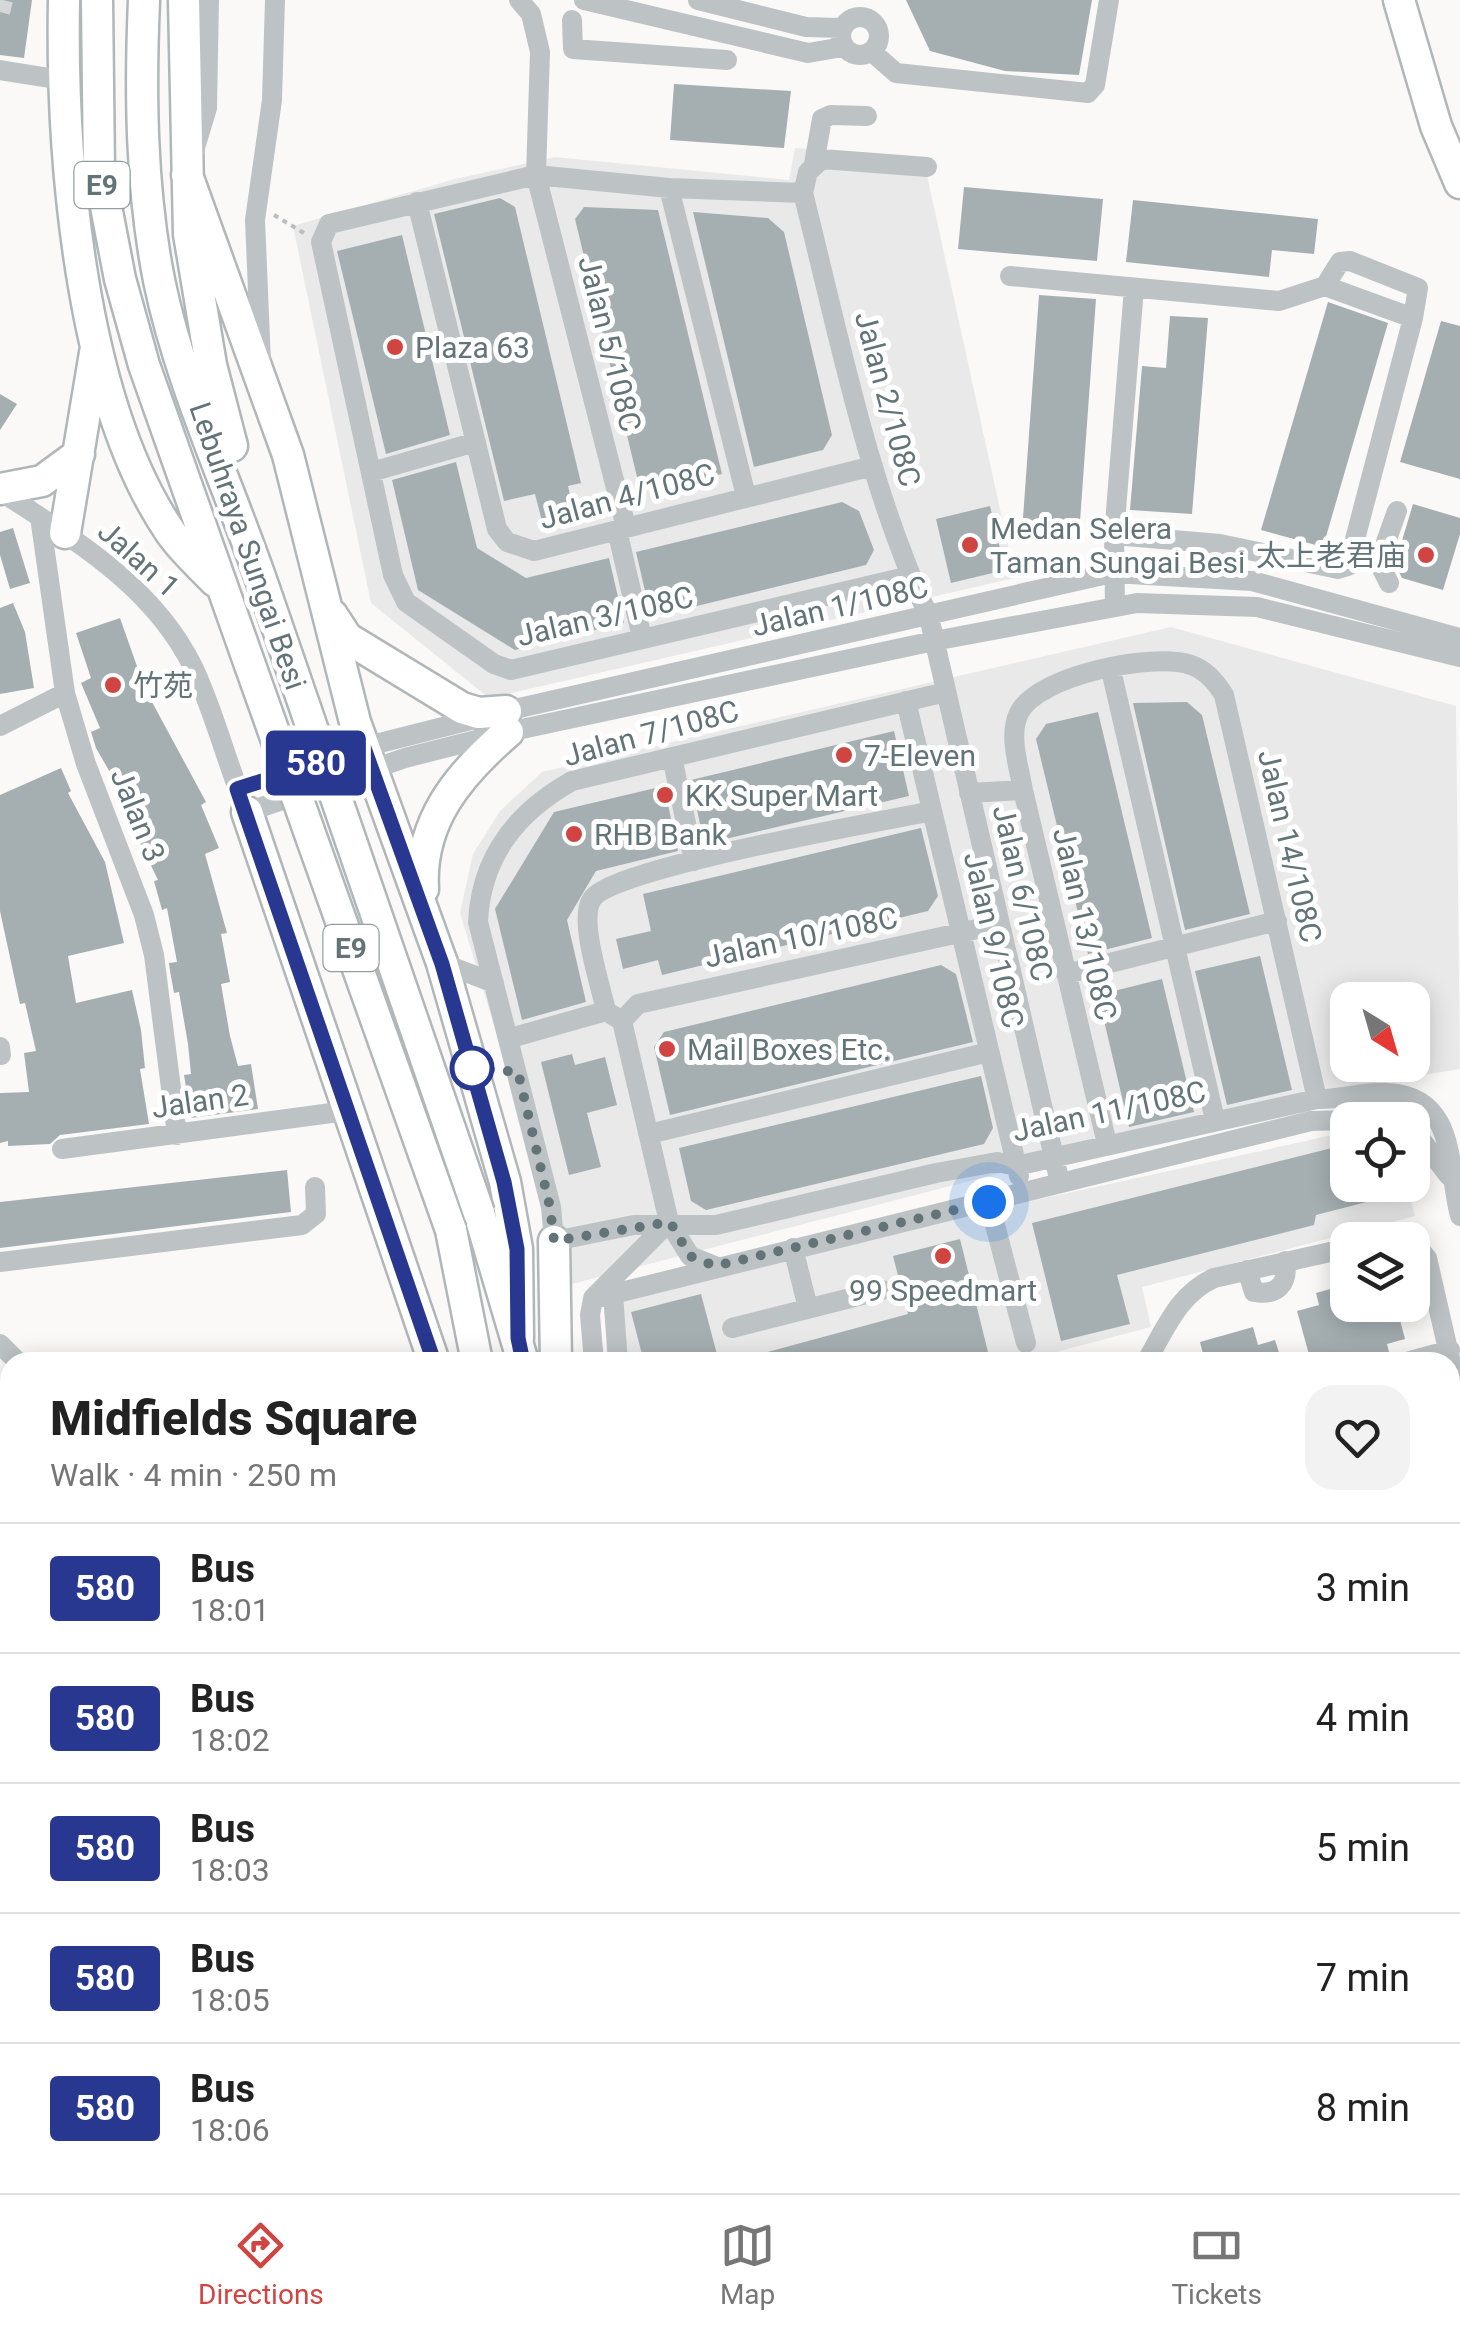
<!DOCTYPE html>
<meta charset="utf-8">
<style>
:root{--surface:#fff;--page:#f2f2f2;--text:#222;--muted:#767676;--line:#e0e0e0;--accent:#d04542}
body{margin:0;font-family:Roboto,"Noto Sans SC",sans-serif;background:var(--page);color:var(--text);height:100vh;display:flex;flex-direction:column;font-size:38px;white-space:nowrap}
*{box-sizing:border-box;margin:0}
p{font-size:32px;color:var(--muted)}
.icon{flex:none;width:55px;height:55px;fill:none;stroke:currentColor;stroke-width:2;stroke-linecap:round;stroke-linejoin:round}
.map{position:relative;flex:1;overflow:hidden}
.drawer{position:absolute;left:0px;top:1352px;width:1460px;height:842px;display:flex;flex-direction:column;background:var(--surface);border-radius:30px 30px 0 0;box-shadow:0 5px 25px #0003}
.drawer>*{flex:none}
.badge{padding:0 20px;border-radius:8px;font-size:35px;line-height:65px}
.needle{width:65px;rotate:143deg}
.buttons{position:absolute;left:1330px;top:982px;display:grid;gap:20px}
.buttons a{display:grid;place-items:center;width:100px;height:100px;border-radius:20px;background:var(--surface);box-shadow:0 5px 25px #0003;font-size:50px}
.you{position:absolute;width:50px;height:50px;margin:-25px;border:8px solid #fff;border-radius:50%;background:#1a73e8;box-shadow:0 0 0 15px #1a73e833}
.map>.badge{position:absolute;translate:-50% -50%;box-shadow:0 0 0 5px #fff}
.round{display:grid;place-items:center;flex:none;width:105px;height:105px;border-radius:30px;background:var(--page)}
.head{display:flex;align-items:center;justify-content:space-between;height:170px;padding:0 50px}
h1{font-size:48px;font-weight:800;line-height:75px}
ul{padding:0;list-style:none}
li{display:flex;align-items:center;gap:30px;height:130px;padding:0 50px;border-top:2px solid var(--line)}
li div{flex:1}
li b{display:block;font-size:38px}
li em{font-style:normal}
li .badge{min-width:110px;font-weight:700;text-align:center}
.dock{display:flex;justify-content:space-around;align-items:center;height:140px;border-top:2px solid var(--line);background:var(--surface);font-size:28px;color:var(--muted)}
.dock a{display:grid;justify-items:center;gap:5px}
.dock .selected{color:var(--accent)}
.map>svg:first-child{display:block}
</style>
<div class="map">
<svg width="1460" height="2193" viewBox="0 0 1460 2193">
<rect width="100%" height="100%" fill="#faf9f8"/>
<path fill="#e8e9e8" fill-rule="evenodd" d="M795,148L923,157L1015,578L489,698L371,603L293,226L455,179L555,157L789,180Z
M1171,627L1456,706L1460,1069L1305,1094L572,1284L460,913L473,854L500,811L542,772ZM1348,1000H1412V1065H1348Z
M1347,1132L1348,1185H1407L1415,1216L1142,1287L1151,1327L1018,1362H623L617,1301L944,1220Z
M1460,1744V1853L1450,1856V1754Z
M1460,1957V2139H1450V1965Z"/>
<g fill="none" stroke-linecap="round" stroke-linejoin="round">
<path stroke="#b6c4c5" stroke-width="5" d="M0,1480L10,1492
M0,2048L10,1915"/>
</g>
<path fill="#a5afb2" d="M0,0H32L24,58L0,55Z
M906,0H1092L1079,75L1005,71L930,51Z
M674,84L791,91L784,148L670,140Z
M964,187L1103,199L1097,261L958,249Z
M500,198L515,207L581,483L568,486L575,517L543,525L535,494L504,501L434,214Z
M1133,200L1318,219L1314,254L1272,250L1269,277L1126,262Z
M584,207L658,210L722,474L653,491L638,481L575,219Z
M693,212L768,218L784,232L832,435L823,450L754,467Z
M402,235L450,435L386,454L337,251Z
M1039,295L1096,299L1079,535L1022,532Z
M1328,302L1388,323L1323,547L1261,530Z
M1170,316L1208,318L1192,514L1130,510L1142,366L1166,368Z
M1441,321L1460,326V479L1400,462Z
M0,394L17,404L0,430Z
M456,462L477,548L526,578L609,558L624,623L515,650L418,590L392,480Z
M842,502L859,511L874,550L866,565L651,617L636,552Z
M1413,504L1460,518V534L1443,590L1402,578L1395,564Z
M990,506L1005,570L951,583L936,519Z
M13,528L30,583L10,589L0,555V532Z
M13,603L25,632L34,688L0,694V608Z
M120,618L145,689L206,802L201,805L219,848L205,854L227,933L221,934L230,982L221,984L230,1036L238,1066L251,1064L258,1109L191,1118L184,1075L191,1074L188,1044L179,992L174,993L170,971L169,963L177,962L167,908L162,910L154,881L158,880L121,804L127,802L96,748L91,732L100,728L81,683L91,678L76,633Z
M1187,702L1202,715L1250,914L1185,930L1133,703Z
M1098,712L1152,938L1088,954L1036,739L1046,724Z
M894,731L909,796L704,844L691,780Z
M61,768L71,791L68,793L105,862L124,943L68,956L76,1003L132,990L141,1030L145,1068L140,1069L149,1124L60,1135L50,1144L8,1146V1141L0,1143V1093L29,1092L24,1053L36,1051L25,1003L20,1004L0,911V795Z
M664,786L678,851L596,871L567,920L586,1002L522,1020L495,909L554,812Z
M921,828L938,896L928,911L662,975L658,960L623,969L616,939L651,931L643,894Z
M1260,956L1292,1090L1227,1105L1195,971Z
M941,965L956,974L973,1042L670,1115L654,1047L664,1032Z
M1162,979L1194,1112L1129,1127L1098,995Z
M572,1054L575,1065L605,1057L617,1105L587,1113L601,1167L569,1175L541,1062Z
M981,1076L993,1128L984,1144L706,1210L691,1201L679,1148Z
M1348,1144V1185H1413V1190L1316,1215L1314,1225L1117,1275L1130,1324L1061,1341L1032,1223Z
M287,1170L291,1212L0,1248V1202Z
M960,1239L990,1360L746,1362L745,1358L908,1314L893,1256Z
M1348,1284V1305H1396L1405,1339L1387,1344L1390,1356L1366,1362H1330L1328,1358L1311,1362L1297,1311L1319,1305L1316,1293Z
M701,1294L719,1362H644L631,1312Z
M1253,1327L1258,1345L1275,1340L1282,1362H1205L1200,1342Z"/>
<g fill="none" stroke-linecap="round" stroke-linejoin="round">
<path stroke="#d4d8d8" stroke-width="20" stroke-dasharray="20 10" stroke-linecap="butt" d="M0,12L3,0"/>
<defs>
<path id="highway" d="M64,0C61,156 80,398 169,530C181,549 200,565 215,581
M97,0L99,170L120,279L144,365L250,665
M144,0C140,93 141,189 159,280C181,388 232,492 267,597
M184,0L189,234L211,365L232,446
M1399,0L1436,126L1460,183
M187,175L288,455L355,722L442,963L505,1182L517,1249L518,1338
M0,489L42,481L79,454
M65,533L95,353
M332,615L347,638L462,708L479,713L506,711
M247,812L434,1362
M423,889C419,822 458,775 508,732
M479,1213L523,1362
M451,1230L477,1362
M554,1241L556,1362
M1450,2162H1460
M649,2185L653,2193
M702,2185L708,2193
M489,2193L501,2185
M1409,2193L1460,2186"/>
</defs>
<use href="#highway" stroke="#b1b7b9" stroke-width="35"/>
<path stroke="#babec0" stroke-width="4" stroke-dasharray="5 5" stroke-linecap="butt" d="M274,215L304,233"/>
<path stroke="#bdc3c5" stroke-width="20" d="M519,0L531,14L540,52L536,175L626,527
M584,0L808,53L843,47
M698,0L806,27L841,28
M841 36a19 19 0 1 1 38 0a19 19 0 1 1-38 0Z
M572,20L573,49L727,60
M871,51L896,73L1088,93L1095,85L1109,0
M0,70L62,80
M194,151L207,108L209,0
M814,164L822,119L831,115L867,116
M927,167L822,159L808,172L803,193C839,335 867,484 929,617L1060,1183
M669,188L746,496
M803,193L669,188L536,175L329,224L321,242L393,575L406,602L494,664L511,670L910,576
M417,202L497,529L507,542L534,551L873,466
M1010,276L1279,301L1325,286L1413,318L1348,566L1338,569L1220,544L1114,535
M1325,286L1340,262L1350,261L1418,288L1413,318
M261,362L255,220L272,100L275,0
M371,472L476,442
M0,491C73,539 153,585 193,667C215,713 227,765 247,812L405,758L508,732L934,641L1137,603L1257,607L1460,657
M40,517L65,693L86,764L144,915L154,955L177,1135
M617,530L642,638
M1354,547L1382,553L1397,511
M1382,553L1381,567L1389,583
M1115,607L1114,535L1134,288
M1111,670L1215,1120
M946,692L572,781C517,812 481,856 478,922L551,1207L554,1241L634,1225H716L936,1173L997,1162L1016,1166L1317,1099C1341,1100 1365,1091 1388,1093C1458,1097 1447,1168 1460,1216
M906,701L1019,1176
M0,726L65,693
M672,757L694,861
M237,789L364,747L506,711L1112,573L1252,581L1460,638
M969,793L1023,790
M442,963L494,983
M1066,974L1277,921
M622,1021L606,1011C601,986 578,920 592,899C613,867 881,822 932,811
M622,1021L638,1004L1000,924
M622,1021L669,1222L690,1256L715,1266
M510,1038L606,1011
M0,1047L1,1055
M1354,1120L1378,1115L1397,1120
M1412,1128L1449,1176
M649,1134L989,1052
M1107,1144L1023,790C1019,767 1008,735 1019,713C1038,675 1153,652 1191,665C1206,670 1216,682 1224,695L1317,1099
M62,1149L346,1111
M989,1202L1026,1343
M1381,1240H1411
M1412,1241L1427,1258L1460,1402
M793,1248L808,1308
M0,1262L302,1225L316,1214L315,1187
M1247,1270L1254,1292C1277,1296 1289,1284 1285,1261
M613,1294L618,1362
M593,1298L669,1222
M593,1299L1311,1121L1348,1120
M593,1299L590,1315L594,1362
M732,1328L882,1290
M0,1344L18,1362
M1146,1362C1165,1330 1178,1294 1214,1278L1348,1248
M1407,1362L1450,1350
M0,1632L10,1633
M1450,1659L1460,1656
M1450,1719L1460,1710
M0,2146L10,2147"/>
<use href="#highway" stroke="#fff" stroke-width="30"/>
<defs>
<path id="highway-bridge" d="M267,597L479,1213
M250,665L451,1230"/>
</defs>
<use href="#highway-bridge" stroke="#b1b7b9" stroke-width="35" stroke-linecap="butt"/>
<use href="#highway-bridge" stroke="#fff" stroke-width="30"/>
</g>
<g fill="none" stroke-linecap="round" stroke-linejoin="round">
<defs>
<path id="line" d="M434,1362L237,789L364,748L442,964L504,1182L517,1249L518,1338L523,1362"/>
</defs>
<use href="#line" stroke="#fff" stroke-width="22"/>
<use href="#line" stroke="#283890" stroke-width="15"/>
<path stroke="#637479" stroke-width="10" stroke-dasharray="0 18" d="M472,1068L518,1072L550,1207L554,1241L670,1222L690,1256L715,1266L989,1202"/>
</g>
<g fill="#d04542" stroke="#fff" stroke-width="4">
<circle cx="395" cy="347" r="10"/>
<circle cx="970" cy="545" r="10"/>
<circle cx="1426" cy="555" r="10"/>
<circle cx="113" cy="685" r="10"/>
<circle cx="844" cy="755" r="10"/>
<circle cx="665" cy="795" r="10"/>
<circle cx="574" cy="834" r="10"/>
<circle cx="667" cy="1049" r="10"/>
<circle cx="943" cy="1256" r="10"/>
</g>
<circle fill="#fff" stroke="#283890" stroke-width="5" cx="472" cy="1068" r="20"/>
<g text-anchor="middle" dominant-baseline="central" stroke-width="10" stroke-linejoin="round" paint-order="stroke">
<g fill="#fff" stroke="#929ea1" stroke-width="2.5">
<rect x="74.5" y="162" width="55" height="46" rx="8"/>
<rect x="323.5" y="925" width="55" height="46" rx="8"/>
</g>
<g font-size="28" font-weight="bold" fill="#637479">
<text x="102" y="185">E9</text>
<text x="351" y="948">E9</text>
</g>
<g font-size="30" fill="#637479" stroke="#fff">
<text transform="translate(610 344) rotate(76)">Jalan 5/108C</text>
<text transform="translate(888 399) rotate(75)">Jalan 2/108C</text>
<text transform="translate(627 496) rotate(-15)">Jalan 4/108C</text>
<text transform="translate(248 546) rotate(71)">Lebuhraya Sungai Besi</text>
<text transform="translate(139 559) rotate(42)">Jalan 1</text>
<text transform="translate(840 606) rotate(-13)">Jalan 1/108C</text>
<text transform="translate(605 616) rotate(-13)">Jalan 3/108C</text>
<text transform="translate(651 733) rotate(-15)">Jalan 7/108C</text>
<text transform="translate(138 815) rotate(68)">Jalan 3</text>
<text transform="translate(1290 846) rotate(77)">Jalan 14/108C</text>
<text transform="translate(1023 893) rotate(77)">Jalan 6/108C</text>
<text transform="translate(1085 924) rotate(77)">Jalan 13/108C</text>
<text transform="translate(801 937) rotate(-12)">Jalan 10/108C</text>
<text transform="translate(994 940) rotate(77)">Jalan 9/108C</text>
<text transform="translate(200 1101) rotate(-8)">Jalan 2</text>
<text transform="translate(1109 1111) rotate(-12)">Jalan 11/108C</text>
</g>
<g font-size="30" fill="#637479" stroke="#fff" text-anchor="start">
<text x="415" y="347">Plaza 63</text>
<text x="990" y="528">Medan Selera<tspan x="990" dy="34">Taman Sungai Besi</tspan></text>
<text x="1406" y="555" text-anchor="end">太上老君庙</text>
<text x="133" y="685">竹苑</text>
<text x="864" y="755">7-Eleven</text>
<text x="685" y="795">KK Super Mart</text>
<text x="594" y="834">RHB Bank</text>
<text x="687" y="1049">Mail Boxes Etc.</text>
<text x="943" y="1290" text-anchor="middle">99 Speedmart</text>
</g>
</g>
</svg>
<div class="buttons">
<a><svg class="needle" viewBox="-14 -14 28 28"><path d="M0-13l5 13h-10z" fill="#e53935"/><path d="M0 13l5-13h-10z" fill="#767676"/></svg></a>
<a><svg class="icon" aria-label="locate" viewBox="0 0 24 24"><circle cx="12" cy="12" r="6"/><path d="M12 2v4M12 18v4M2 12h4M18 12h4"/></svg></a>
<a><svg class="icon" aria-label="layers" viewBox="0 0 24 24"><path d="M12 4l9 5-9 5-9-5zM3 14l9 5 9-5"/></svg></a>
</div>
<div class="you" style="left:989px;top:1202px"></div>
<b class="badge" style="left:316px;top:763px;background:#283890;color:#fff">580</b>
<section class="drawer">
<div class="head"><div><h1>Midfields Square</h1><p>Walk · 4 min · 250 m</p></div><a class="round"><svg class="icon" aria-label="heart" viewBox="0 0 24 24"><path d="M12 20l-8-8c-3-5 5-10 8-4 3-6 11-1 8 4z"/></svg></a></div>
<ul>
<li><span class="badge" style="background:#283890;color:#fff">580</span><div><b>Bus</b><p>18:01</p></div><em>3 min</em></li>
<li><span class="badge" style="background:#283890;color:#fff">580</span><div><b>Bus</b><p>18:02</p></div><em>4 min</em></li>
<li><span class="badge" style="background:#283890;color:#fff">580</span><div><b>Bus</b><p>18:03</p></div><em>5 min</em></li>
<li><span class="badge" style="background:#283890;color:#fff">580</span><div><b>Bus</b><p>18:05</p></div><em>7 min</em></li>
<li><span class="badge" style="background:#283890;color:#fff">580</span><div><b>Bus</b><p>18:06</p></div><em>8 min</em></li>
</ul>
</section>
</div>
<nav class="dock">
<a class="selected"><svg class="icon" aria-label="directions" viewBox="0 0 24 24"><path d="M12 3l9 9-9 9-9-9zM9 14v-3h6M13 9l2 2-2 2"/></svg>Directions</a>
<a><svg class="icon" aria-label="map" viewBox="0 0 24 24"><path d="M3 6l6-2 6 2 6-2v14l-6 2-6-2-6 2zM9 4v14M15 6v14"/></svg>Map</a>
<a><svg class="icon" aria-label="tickets" viewBox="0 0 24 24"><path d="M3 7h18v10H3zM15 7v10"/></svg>Tickets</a>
</nav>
